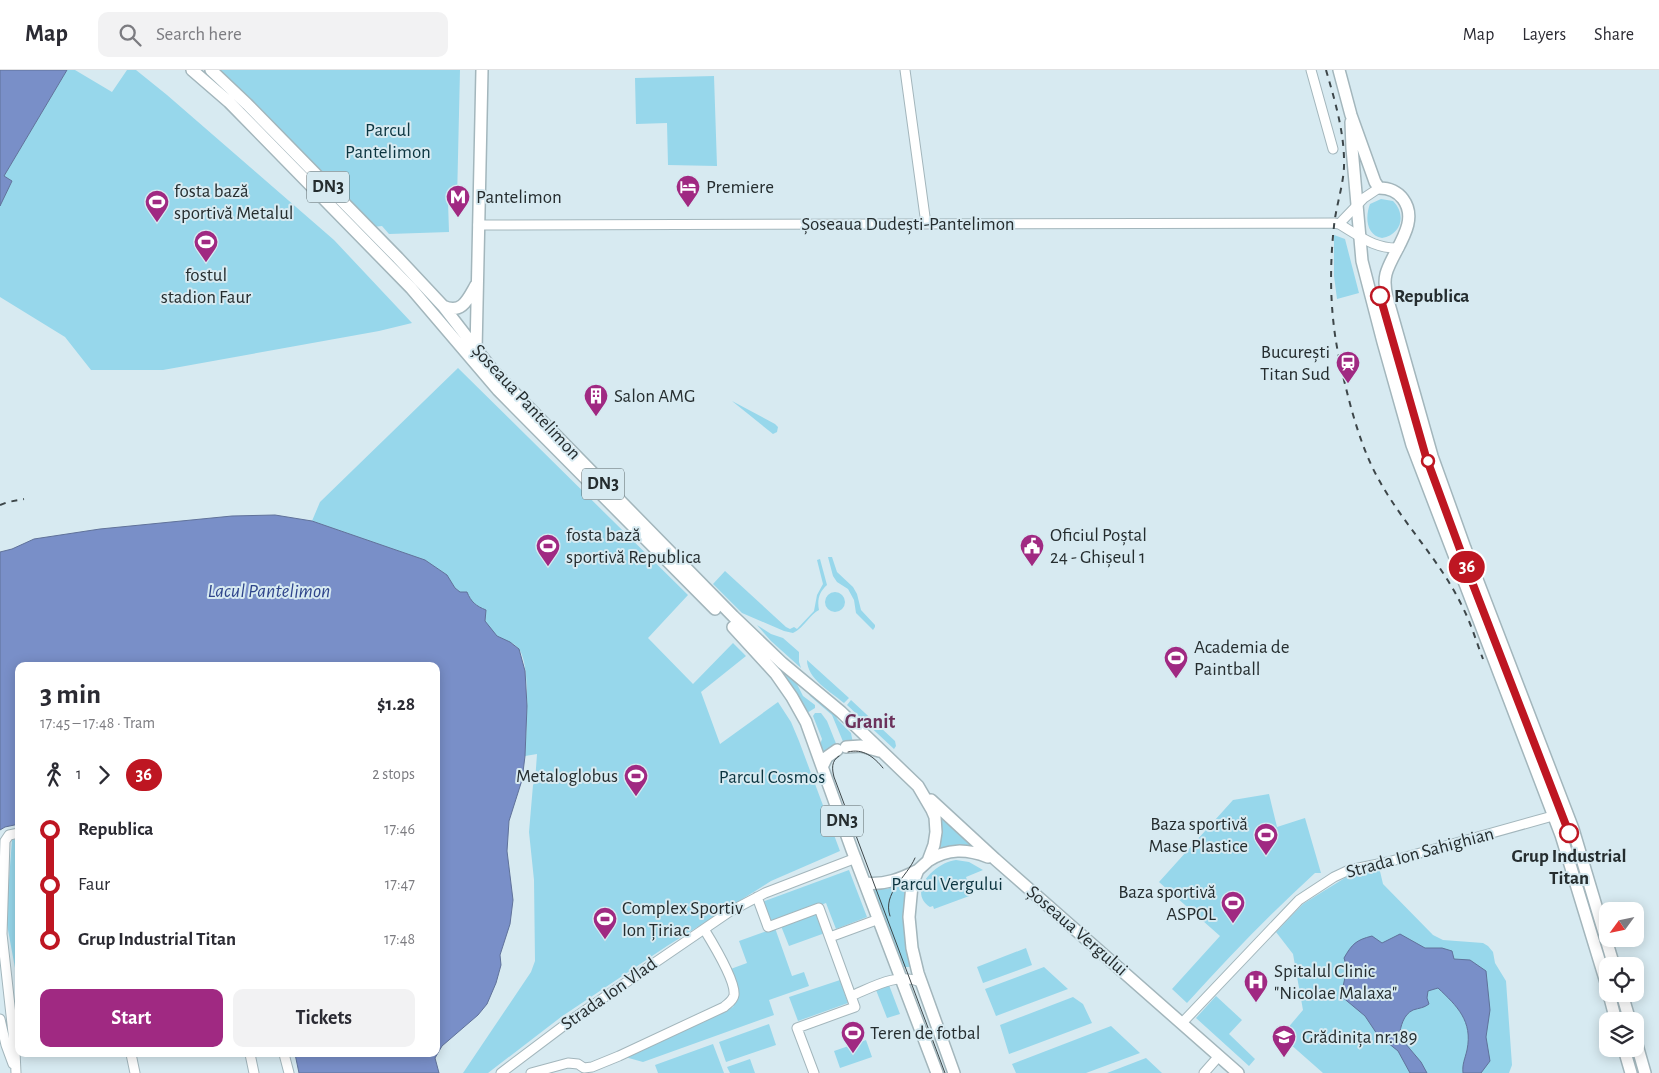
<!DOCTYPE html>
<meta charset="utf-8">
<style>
:root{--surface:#fff;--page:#f2f2f3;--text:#2b2b33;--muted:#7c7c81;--line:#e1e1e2;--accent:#a02982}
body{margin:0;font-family:"Alegreya Sans",sans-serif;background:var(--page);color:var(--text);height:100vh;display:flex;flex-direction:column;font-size:19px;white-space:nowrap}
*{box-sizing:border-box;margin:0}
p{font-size:16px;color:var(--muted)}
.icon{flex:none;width:28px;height:28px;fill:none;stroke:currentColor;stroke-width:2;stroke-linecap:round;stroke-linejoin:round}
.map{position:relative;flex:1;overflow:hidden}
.drawer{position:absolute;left:15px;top:592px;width:425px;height:395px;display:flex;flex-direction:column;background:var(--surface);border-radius:10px;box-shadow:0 2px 12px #0003}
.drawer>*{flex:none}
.badge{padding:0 10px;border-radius:16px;font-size:18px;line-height:32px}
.needle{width:32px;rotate:237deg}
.buttons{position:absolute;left:1599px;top:832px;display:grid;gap:10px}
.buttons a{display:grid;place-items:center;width:45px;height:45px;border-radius:10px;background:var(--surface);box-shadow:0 2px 12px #0003;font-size:25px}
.map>.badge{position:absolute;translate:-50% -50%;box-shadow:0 0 0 2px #fff}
.legs{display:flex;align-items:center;gap:8px;height:55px;padding:0 25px;font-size:16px}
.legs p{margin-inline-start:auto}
.overview{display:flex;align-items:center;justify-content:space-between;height:85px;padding:0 25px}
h1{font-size:28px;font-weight:700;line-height:38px}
.action{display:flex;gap:10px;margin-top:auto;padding:10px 25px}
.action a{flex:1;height:58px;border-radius:10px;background:var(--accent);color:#fff;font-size:20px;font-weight:700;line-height:58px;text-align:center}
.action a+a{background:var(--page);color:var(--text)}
ul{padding:0 25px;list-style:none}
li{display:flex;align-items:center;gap:18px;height:55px;font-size:19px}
li i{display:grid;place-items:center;width:8px;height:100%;margin:0 6px;background:currentColor}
li i::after{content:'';width:12px;height:12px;margin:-6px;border:4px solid;border-radius:50%;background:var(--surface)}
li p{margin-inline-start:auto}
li:first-child i{background:linear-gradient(#0000 50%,currentColor 0)}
li:last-child i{background:linear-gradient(currentColor 50%,#0000 0)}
header{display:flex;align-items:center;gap:30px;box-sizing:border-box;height:70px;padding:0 25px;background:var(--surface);border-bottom:1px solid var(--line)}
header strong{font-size:24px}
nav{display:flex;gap:28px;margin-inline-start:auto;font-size:18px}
.search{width:350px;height:45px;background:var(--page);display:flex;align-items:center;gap:12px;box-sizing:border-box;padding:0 18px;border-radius:10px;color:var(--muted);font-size:19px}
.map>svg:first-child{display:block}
</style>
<header>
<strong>Map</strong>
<div class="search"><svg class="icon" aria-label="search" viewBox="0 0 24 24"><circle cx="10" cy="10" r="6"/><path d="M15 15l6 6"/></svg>Search here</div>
<nav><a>Map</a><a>Layers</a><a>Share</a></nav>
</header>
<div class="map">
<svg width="1659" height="1003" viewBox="0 0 1659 1003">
<rect width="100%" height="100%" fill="#d7eaf1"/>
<path fill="#97d7eb" d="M67,0H75L112,22L127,0H136L167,25L334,170L412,253L379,261L163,300H91L65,267L0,227V136L12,111L4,106Z
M218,0H460L457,130L448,131L449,162L389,164L382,156L373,157Z
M714,6L717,96L668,95L667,53L636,54L635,8Z
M1381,129L1393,131C1407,145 1401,165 1382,168C1366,165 1365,147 1370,134Z
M1334,165L1345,169L1359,223L1337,229L1334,206Z
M458,298L688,525L648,568L693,614L733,573L746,586L701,622L720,674L778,632L791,652L799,671L840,781L771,811L667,876L561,947L488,1003H463L531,902L535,891L534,810L529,762L533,715L535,712L537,684L525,686C526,665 532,593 518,578C512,571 504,571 497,566C492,563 488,556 485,551L486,540C476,536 471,532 467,522H460L455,518L447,505L425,490L312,451L320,432Z
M732,331L775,354L778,357L777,362L773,364Z
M828,487H832L837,502L853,517L857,524L861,540L875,555V557L873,560L856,543L854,530L848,519L837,512L833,506Z
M820,489L827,515C819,522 817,530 819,540C811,543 804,558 793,563L784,561L742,543L713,514L725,501L786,557L790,559L794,557L797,559L814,541L817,525L823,514L817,490Z
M825 532a10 10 0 1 1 20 0a10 10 0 1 1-20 0Z
M757,555L771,564L783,568L799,582V592L801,598L771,571Z
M807,590L849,628L844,633C831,622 807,609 807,590Z
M772,592L797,614L803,626L815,635V638L807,643Z
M807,620L835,644L838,650L851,663L853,673L844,674L832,645L810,626Z
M851,630L895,671L896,676L894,679L847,635Z
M815,643H821L827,651L837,676L824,684L820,675L822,669L813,646Z
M1269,724L1277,757L1305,748L1321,803H1315C1270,844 1228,888 1187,933L1172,919L1220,866L1159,812L1233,730Z
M940,747L973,777L956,776L938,780L941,767Z
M19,769V898H15L6,849L12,770Z
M956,790L969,792L983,800L966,807L972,825L934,839L933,836L930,837C906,821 936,792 956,790Z
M1379,797L1383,814L1433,865L1443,870L1483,873L1488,876L1493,882L1495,893L1506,911L1512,995L1509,1003H1323L1281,966L1303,940L1293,884L1276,862L1303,834L1327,819L1348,806Z
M849,800L867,847L836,859L826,833L770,854L762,832Z
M910,810L912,897H902L869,819H887Z
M818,843L825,863L789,876L781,856Z
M775,858L792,906L804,902L809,916L769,930L774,945L643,992L625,987L733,937L737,929L728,900L747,893L739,871Z
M1026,878L1032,895L983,913L977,897Z
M1044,897L1068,919L996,946L985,919Z
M840,910L848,933L798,951L789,927Z
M889,915L900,944L887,948L876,920Z
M1216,926L1242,950L1229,964L1255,989L1249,996L1196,948Z
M1073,927L1083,934L1092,953L1009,984L1000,955Z
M769,954L776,975L726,992L719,972Z
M1111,956L1140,983L1086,1003H1016L1012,994Z
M866,970L872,987L840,998L834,981Z
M713,974L724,1003H658L655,995Z
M1146,988L1162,1003H1107Z
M750,989L755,1003H730L727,997Z"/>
<path fill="#798fc8" stroke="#60729a" d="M0,0H67L4,106L12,111L0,136Z
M275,445L312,451L425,490L447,505L455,518L460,522H467C471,532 476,536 486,540L485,551L497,566L510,572L519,579L525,601L527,636L525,686L522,710L509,751L507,781L513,830L510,854L500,885L501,895L496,913L487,934L478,945L442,976L435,988L439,1003H299L295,984H436V596H19V754L5,757L0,760V482L12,479L34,469L100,459L232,446Z
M1400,864L1425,878H1442L1452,881L1454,889L1470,890L1486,901L1490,940L1486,967L1490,991L1481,1003H1463C1462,994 1465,989 1467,980C1473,951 1457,936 1438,918L1428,921L1427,928L1429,934C1424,938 1419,938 1413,940C1403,945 1401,956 1399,966L1421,992L1427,1003H1410L1398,981L1377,964L1365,946L1341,926L1347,898L1344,888C1352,874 1356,870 1372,866L1382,873Z"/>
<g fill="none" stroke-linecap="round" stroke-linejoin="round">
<defs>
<path id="minor" d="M905,0L926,154
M1311,0L1333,79
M1339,154L1364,128L1379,118
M478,155L1334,153L1339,154C1360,166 1374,179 1399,178
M757,827L768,857L819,838L855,937L797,958L814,1003
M830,867L879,849
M851,926C873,917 897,902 921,912
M0,949L6,975L13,994
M1182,953L1299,830L1334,807L1349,800L1388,792L1567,742
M131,984L135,1003
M250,984L254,1003
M284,984L289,1003
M16,1003L15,981L2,864L5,771L9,765L19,763
M501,1003L574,948L729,842L765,823L856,788
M531,1003L568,993L578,994L584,998L592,997L619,986L724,937C728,933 733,931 734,925C736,911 712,872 704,859
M1204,1003L1219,986"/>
<path id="major" d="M192,0L229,32L411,218L498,320L715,539
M211,0L247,34L398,188L443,236L494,302L733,546L782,593L841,642L918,716L932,740L935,747L936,762L934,775L928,791L918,800L912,815L909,847L912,878L918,903L954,1003
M1339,0L1351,45L1375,112L1379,118C1389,118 1397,121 1403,129C1421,153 1392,181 1386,204C1384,212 1385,219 1387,227L1432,386L1465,478L1573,759L1614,896
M1351,52L1352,78L1362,191L1383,272L1412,375L1561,765L1608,919
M443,236C462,245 468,229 476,215
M476,281L482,0
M733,557L776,604L792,627L806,652L852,780L937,1003
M846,677L861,676L879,681
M823,695L827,687L837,680
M931,730L995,789L1238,1003
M928,791C948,778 967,779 988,787
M865,813C885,815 901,809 918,800
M1609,924L1616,951
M1622,924L1630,951
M1635,968L1645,1003
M1624,979L1631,1003"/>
</defs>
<use href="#minor" stroke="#a3b6bc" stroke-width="11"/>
<use href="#major" stroke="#a3b6bc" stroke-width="14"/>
<use href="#minor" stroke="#fff" stroke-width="9"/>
<use href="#major" stroke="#fff" stroke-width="11"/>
<path stroke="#3d4649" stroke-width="1" d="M848,682C863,678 874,687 883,698
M839,686C831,691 832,699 834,707L945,1003
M890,846C882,823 907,807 915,788"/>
<path stroke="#3d4649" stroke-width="2" stroke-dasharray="6 6" stroke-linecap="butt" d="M1326,0C1335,31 1345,64 1344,97C1343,117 1336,136 1334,156C1329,201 1330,248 1340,292C1348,329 1360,377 1379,410C1403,454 1440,490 1462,536C1471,553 1476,571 1483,589
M0,435L8,432L24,429"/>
</g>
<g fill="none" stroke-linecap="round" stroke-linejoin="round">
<defs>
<path id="line-1" d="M1380,226L1426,387L1472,512L1569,763"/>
</defs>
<use href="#line-1" stroke="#fff" stroke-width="11"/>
<use href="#line-1" stroke="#be1622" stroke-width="8"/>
</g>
<defs>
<symbol id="hotel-pin" viewBox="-11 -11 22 30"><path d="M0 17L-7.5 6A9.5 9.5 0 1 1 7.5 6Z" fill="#a02982" stroke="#d7eaf1"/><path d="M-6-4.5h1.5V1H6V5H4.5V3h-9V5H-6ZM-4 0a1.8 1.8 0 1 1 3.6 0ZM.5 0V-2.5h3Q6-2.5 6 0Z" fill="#fff"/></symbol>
<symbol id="metro-pin" viewBox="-11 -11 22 30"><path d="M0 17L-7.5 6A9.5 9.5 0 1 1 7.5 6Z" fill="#a02982" stroke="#d7eaf1"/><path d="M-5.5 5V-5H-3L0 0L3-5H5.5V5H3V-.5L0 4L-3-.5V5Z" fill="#fff"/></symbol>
<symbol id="stadium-pin" viewBox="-11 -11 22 30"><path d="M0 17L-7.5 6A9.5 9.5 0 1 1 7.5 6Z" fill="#a02982" stroke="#d7eaf1"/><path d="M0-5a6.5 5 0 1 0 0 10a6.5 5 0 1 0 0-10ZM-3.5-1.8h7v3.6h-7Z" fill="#fff"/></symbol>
<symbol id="station-pin" viewBox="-11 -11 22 30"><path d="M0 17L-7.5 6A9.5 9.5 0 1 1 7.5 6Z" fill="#a02982" stroke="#d7eaf1"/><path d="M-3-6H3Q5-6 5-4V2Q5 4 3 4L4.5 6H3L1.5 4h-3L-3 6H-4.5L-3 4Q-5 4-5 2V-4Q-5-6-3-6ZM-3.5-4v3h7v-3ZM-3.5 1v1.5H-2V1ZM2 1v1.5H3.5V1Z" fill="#fff"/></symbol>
<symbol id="building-pin" viewBox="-11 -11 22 30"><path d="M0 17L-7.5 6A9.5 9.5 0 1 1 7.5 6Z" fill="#a02982" stroke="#d7eaf1"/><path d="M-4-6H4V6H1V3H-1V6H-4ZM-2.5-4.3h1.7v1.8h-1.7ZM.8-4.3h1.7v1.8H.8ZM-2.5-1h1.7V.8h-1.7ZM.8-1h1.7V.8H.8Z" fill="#fff"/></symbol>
<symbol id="civic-pin" viewBox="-11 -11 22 30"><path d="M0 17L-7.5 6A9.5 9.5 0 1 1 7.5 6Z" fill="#a02982" stroke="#d7eaf1"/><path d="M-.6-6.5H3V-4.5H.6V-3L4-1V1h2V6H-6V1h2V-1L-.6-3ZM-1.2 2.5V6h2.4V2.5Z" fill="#fff"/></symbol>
<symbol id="hospital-pin" viewBox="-11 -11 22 30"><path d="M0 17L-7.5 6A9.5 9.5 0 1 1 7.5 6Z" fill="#a02982" stroke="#d7eaf1"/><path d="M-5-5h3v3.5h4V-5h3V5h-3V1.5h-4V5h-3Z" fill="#fff"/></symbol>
<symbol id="school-pin" viewBox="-11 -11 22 30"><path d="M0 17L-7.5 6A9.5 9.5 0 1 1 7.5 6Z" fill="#a02982" stroke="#d7eaf1"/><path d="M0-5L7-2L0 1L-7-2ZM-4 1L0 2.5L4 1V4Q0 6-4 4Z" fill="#fff"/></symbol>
</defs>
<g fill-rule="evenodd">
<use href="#hotel-pin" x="674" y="103" width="28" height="38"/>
<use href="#metro-pin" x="444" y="113" width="28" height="38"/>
<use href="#stadium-pin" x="143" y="118" width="28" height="38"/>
<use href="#stadium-pin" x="192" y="158" width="28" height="38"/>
<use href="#station-pin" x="1334" y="279" width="28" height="38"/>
<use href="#building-pin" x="582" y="312" width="28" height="38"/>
<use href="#stadium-pin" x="534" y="462" width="28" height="38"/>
<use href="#civic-pin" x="1018" y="462" width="28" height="38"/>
<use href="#stadium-pin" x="1162" y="574" width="28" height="38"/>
<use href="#stadium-pin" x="622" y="692" width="28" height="38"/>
<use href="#stadium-pin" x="1252" y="751" width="28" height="38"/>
<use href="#stadium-pin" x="1219" y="819" width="28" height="38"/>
<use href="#stadium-pin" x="591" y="835" width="28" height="38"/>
<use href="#hospital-pin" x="1242" y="898" width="28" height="38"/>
<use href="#stadium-pin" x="839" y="949" width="28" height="38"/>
<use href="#school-pin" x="1270" y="953" width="28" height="38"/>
</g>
<g fill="#fff" stroke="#be1622" stroke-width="2.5">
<circle cx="1380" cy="226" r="9"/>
<circle cx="1428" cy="391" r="6"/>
<circle cx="1569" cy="763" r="9"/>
</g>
<g text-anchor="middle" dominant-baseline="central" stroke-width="4" stroke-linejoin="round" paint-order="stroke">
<g fill="#d7eaf1" stroke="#5a6669" stroke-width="1">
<rect x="307" y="101.5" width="42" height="31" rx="4"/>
<rect x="582" y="398.5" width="42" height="31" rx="4"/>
<rect x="821" y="735.5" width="42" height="31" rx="4"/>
</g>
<g font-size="18" font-weight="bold" fill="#252d2f">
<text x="328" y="117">DN3</text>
<text x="603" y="414">DN3</text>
<text x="842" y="751">DN3</text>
</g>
<g font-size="19" fill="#0c3540" stroke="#d7eaf1">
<text x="388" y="60">Parcul<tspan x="388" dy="22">Pantelimon</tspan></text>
<text x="772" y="707">Parcul Cosmos</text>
<text x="947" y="814">Parcul Vergului</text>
</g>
<g font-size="19" fill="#252d2f" stroke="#d7eaf1" text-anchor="start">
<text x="706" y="117">Premiere</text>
<text x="174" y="121">fosta bază<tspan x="174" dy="22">sportivă Metalul</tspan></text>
<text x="476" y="127">Pantelimon</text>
<text x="206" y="205" text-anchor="middle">fostul<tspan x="206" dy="22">stadion Faur</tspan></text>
<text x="1330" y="282" text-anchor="end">București<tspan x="1330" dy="22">Titan Sud</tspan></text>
<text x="614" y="326">Salon AMG</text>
<text x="566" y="465">fosta bază<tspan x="566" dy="22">sportivă Republica</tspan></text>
<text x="1050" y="465">Oficiul Poștal<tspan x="1050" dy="22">24 - Ghișeul 1</tspan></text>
<text x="1194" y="577">Academia de<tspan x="1194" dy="22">Paintball</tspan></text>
<text x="618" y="706" text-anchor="end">Metaloglobus</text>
<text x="1248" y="754" text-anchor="end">Baza sportivă<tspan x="1248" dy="22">Mase Plastice</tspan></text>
<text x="1216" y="822" text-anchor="end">Baza sportivă<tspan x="1216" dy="22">ASPOL</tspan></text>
<text x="622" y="838">Complex Sportiv<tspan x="622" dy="22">Ion Țiriac</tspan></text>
<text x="1274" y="901">Spitalul Clinic<tspan x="1274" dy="22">"Nicolae Malaxa"</tspan></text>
<text x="870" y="963">Teren de fotbal</text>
<text x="1302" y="967">Grădinița nr.189</text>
</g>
<g font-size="19" fill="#252d2f" stroke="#d7eaf1">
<text x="908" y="154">Șoseaua Dudești-Pantelimon</text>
<text transform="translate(526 332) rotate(47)">Șoseaua Pantelimon</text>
<text transform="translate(1420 783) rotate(-15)">Strada Ion Sahighian</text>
<text transform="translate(1077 861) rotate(41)">Șoseaua Vergului</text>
<text transform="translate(609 924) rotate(-35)">Strada Ion Vlad</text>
</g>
<g font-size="19" font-weight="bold" fill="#252d2f" stroke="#d7eaf1" text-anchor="start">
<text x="1394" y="226">Republica</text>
<text x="1569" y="786" text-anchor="middle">Grup Industrial<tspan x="1569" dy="22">Titan</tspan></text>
</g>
<g font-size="20" font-style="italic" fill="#2f458b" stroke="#d7eaf1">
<text x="269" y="521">Lacul Pantelimon</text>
</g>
<g font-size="20" font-weight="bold" fill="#6c315b" stroke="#d7eaf1">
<text x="870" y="652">Granit</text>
</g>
</g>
</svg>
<div class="buttons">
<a><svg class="needle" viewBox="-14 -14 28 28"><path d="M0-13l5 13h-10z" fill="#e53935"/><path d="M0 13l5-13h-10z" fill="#7c7c81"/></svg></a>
<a><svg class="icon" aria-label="locate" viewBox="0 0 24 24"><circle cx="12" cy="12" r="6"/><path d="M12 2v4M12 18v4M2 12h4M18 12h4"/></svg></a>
<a><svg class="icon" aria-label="layers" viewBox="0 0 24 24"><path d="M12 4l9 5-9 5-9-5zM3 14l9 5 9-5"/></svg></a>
</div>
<b class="badge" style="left:1467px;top:497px;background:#be1622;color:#fff">36</b>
<section class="drawer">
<div class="overview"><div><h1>3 min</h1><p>17:45 – 17:48 · Tram</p></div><b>$1.28</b></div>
<div class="legs"><svg class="icon" aria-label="walk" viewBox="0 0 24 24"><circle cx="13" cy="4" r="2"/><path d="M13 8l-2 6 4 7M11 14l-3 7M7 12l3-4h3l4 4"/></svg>1<svg class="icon" aria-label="forward" viewBox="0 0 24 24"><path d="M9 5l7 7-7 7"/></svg><b class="badge" style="background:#be1622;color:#fff">36</b><p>2 stops</p></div>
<ul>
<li><i style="color:#be1622"></i><b>Republica</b><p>17:46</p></li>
<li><i style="color:#be1622"></i><span>Faur</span><p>17:47</p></li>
<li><i style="color:#be1622"></i><b>Grup Industrial Titan</b><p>17:48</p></li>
</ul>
<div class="action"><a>Start</a><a>Tickets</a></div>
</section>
</div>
